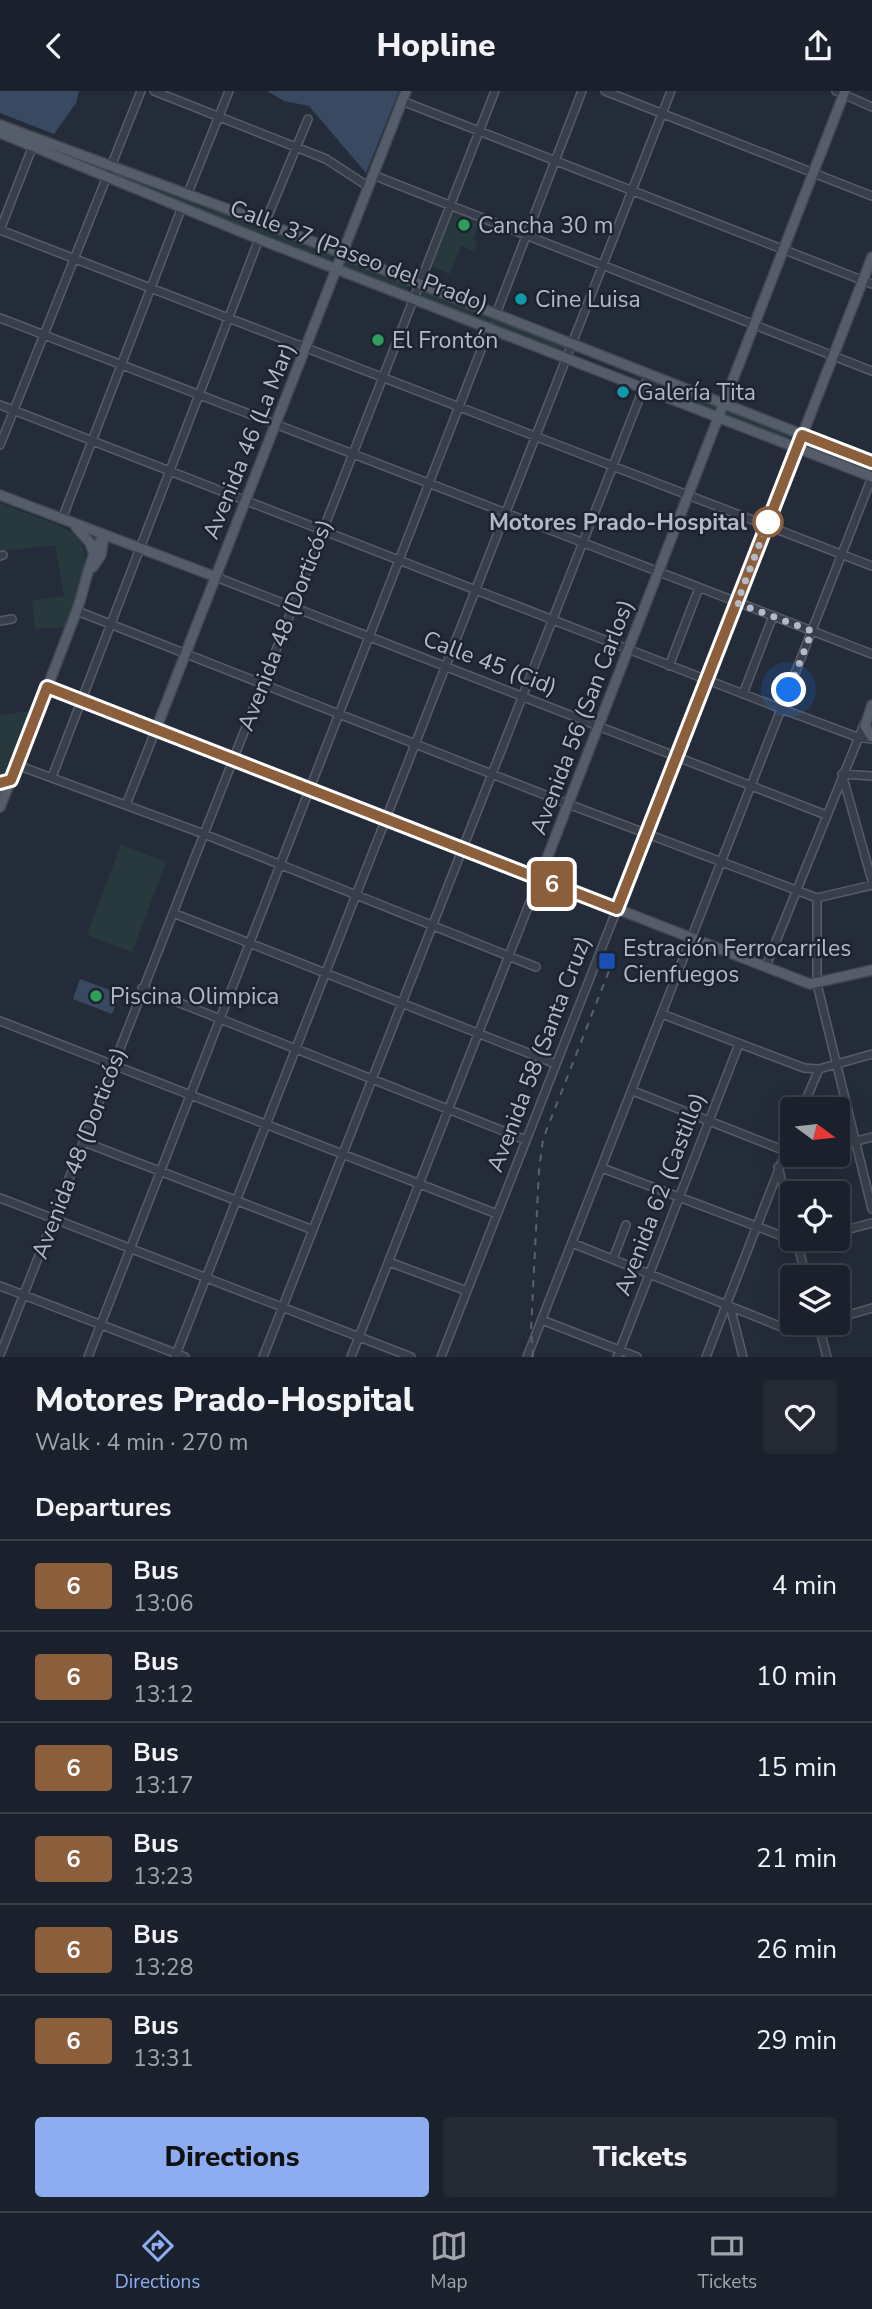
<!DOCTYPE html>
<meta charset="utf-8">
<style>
:root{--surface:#1b212c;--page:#242934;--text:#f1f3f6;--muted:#a0a3a9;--line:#393e48;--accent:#8dadf0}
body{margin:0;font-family:"Nunito Sans",sans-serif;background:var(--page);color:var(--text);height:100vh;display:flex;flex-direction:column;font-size:26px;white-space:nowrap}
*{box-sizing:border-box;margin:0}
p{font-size:23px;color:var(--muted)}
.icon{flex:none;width:38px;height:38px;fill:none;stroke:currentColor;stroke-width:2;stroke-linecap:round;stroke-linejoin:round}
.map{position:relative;height:1266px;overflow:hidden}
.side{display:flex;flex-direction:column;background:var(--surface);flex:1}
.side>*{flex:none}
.badge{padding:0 14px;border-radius:5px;font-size:24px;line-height:46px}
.needle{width:46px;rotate:105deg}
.controls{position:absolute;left:780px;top:1006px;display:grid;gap:14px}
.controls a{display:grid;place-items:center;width:70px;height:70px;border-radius:7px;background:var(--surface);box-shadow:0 7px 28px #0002,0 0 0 2px var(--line);font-size:35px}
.you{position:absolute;width:35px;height:35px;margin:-18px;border:5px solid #fff;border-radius:50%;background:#1a73e8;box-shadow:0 0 0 10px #1a73e833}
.map>.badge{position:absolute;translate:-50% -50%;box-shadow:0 0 0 4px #fff}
h2{padding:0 35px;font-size:26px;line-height:63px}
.round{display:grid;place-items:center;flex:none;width:74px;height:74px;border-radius:7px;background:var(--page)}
.summary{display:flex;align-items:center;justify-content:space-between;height:119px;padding:0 35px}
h1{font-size:33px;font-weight:800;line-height:52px}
.action{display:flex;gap:14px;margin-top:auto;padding:14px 35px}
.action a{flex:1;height:80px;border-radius:7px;background:var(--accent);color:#111;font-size:28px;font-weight:800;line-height:80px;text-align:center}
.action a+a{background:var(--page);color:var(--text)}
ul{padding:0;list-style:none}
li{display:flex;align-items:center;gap:21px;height:91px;padding:0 35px;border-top:2px solid var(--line)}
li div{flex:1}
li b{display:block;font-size:26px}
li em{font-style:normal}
li .badge{min-width:77px;font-weight:700;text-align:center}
header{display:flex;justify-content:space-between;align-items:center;height:91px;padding:0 35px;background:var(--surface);font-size:32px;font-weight:800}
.tab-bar{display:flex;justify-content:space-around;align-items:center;height:98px;border-top:2px solid var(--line);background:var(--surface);font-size:19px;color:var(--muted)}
.tab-bar a{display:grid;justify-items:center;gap:4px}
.tab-bar .current{color:var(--accent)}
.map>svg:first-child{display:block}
</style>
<header><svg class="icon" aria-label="back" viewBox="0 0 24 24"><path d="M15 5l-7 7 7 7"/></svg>Hopline<svg class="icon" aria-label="share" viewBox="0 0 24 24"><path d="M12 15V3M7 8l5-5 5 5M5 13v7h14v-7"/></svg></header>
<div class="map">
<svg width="872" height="1266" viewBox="0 0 872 1266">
<rect width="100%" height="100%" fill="#242c3a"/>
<path fill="#27393c" d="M117,78L333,162L329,172L114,87Z
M453,121L480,132L473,149L477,151L474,160L461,155L450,183L432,176Z
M346,168L410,192L406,201L342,177Z
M423,198L565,253L562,262L420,207Z
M654,288L872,374V383L650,297Z
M0,412C90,447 102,438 66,536L35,538L32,510L64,505L55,454L0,460Z
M30,620L5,682L0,688V624Z
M121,754L166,771L132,861L87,844Z"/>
<path fill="#3a4962" d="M0,0H79L76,12L54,43L0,22Z
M267,0H399L366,82L309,15L284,10Z
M80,888L120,903L112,923L73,908Z"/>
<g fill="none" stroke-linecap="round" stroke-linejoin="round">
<defs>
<path id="minor" d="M154,0L326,68L369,96
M605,0L872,105
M836,0L872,16
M402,10L872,193
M373,84L872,280
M188,102L229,0
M265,132L308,28
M0,139L872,475
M0,139L34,52
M496,223L582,0
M0,227L872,563
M0,314L782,618L857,646L872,648
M0,354L141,0
M62,428L182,116
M0,465L3,464
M216,486L826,724
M77,520L568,713L817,807L872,794
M0,530L12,528
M669,575L699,497
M743,603L773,525
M17,674L204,743L536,876
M872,685L842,683L872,790
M52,686L259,148
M126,714L156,638
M817,807V893L872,1118
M173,822L556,973
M766,875L865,631
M142,897L526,1049
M662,923L804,977L819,978L872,963
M0,930L497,1123
M633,1000L793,1063
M802,1018L819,978
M84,1051L313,1139
M838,1055L872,1046
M778,1076L793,1133
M602,1077L798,1151L810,1148
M0,1107L411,1266
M838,1141L872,1132
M797,1150L806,1186
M572,1152L789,1239L819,1232
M613,1168L626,1134
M389,1171L467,1200
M0,1195L185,1266
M730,1215L743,1266
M838,1227L872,1217
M542,1229L637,1266
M818,1232L827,1266
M0,1264L495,0
M88,1266L490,236
M175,1266L671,0
M263,1266L649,283
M351,1266L539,788
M441,1266L617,818
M527,1266L872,386
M617,1266L739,953
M706,1266L793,1042"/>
<path id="major" d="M0,34L265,132L872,371
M0,42L259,148L872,386
M0,404L216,486
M76,436L90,452L93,461
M93,476L101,464L104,445
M47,596L810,893L872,879
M872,614L865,635L872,646
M156,638L406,0
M0,716C26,651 52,585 77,519C85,497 90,461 104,445
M539,788L845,0
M617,818L872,166"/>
</defs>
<use href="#minor" stroke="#565c68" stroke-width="10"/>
<use href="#major" stroke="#414753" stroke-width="12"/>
<use href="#minor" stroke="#383e4a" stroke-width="7"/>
<use href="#major" stroke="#565d6a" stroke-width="9"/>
<path stroke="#5a6271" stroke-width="2" stroke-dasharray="7 7" stroke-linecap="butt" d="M533,1266L531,1239L539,1079L543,1048L616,862"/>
</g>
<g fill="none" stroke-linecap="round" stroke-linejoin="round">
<defs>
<path id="line" d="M0,692L11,689L47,596L617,818L802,344L872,371"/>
</defs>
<use href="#line" stroke="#fff" stroke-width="16"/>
<use href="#line" stroke="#8b5e3c" stroke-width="10"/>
<path stroke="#b3b9c6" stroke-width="7" stroke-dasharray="0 12.6" d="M768,431L737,512L812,540L789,599"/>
</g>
<g fill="#2e9e5b" stroke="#1d232f" stroke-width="2.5">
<circle cx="464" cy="134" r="7"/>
<circle cx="378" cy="249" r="7"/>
<circle cx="96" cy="905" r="7"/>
</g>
<g fill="#0f9aa8" stroke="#1d232f" stroke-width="2.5">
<circle cx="521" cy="208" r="7"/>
<circle cx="623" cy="301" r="7"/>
</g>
<circle fill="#fff" stroke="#8b5e3c" stroke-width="3.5" cx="768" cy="431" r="14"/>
<rect fill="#1a4fb4" stroke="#1d232f" stroke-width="2.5" x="598" y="861" width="18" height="18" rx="3.5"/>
<g text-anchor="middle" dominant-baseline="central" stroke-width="5" stroke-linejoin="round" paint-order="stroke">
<g font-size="23" fill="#b3b9c6" stroke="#1d232f" text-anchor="start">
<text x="478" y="134">Cancha 30 m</text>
<text x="535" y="208">Cine Luisa</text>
<text x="392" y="249">El Frontón</text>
<text x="637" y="301">Galería Tita</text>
<text x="623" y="857">Estración Ferrocarriles<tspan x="623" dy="26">Cienfuegos</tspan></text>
<text x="110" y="905">Piscina Olimpica</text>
</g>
<g font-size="23" fill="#b3b9c6" stroke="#1d232f">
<text transform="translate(359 165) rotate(21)">Calle 37 (Paseo del Prado)</text>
<text transform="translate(249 350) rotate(-68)">Avenida 46 (La Mar)</text>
<text transform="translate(285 534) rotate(-69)">Avenida 48 (Dorticós)</text>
<text transform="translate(490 572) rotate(21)">Calle 45 (Cid)</text>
<text transform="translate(582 626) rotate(-69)">Avenida 56 (San Carlos)</text>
<text transform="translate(539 963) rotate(-69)">Avenida 58 (Santa Cruz)</text>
<text transform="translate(79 1062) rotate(-69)">Avenida 48 (Dorticós)</text>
<text transform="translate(660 1103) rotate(-69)">Avenida 62 (Castillo)</text>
</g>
<g font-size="23" font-weight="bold" fill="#b3b9c6" stroke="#1d232f" text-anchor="end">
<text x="747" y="431">Motores Prado-Hospital</text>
</g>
</g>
</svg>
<div class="controls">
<a><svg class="needle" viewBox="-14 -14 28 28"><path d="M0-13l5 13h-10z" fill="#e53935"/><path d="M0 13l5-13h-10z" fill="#a0a3a9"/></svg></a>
<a><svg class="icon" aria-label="locate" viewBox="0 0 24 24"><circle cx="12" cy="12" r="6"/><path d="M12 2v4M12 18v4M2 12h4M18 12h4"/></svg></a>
<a><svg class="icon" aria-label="layers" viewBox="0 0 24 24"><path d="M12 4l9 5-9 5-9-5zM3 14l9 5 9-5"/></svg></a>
</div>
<div class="you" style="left:789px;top:599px"></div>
<b class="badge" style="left:552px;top:793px;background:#8b5e3c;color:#fff">6</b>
</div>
<section class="side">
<div class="summary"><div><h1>Motores Prado-Hospital</h1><p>Walk · 4 min · 270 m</p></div><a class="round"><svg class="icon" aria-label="heart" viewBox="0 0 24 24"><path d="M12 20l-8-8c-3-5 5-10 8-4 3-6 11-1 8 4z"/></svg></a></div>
<h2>Departures</h2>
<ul>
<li><span class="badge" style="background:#8b5e3c;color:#fff">6</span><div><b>Bus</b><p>13:06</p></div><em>4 min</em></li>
<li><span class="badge" style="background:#8b5e3c;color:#fff">6</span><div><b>Bus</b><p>13:12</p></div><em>10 min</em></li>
<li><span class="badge" style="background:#8b5e3c;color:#fff">6</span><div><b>Bus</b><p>13:17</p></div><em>15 min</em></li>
<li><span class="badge" style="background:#8b5e3c;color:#fff">6</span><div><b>Bus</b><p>13:23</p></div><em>21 min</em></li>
<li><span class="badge" style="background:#8b5e3c;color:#fff">6</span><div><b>Bus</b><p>13:28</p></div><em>26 min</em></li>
<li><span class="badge" style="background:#8b5e3c;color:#fff">6</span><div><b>Bus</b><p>13:31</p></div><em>29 min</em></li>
</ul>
<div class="action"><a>Directions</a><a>Tickets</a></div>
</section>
<nav class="tab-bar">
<a class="current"><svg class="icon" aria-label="directions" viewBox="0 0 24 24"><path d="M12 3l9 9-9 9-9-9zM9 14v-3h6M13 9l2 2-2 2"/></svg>Directions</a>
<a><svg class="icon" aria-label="map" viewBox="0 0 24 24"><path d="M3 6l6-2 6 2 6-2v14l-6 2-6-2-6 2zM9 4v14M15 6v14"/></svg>Map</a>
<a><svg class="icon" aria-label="tickets" viewBox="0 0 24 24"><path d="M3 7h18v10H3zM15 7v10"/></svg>Tickets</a>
</nav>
